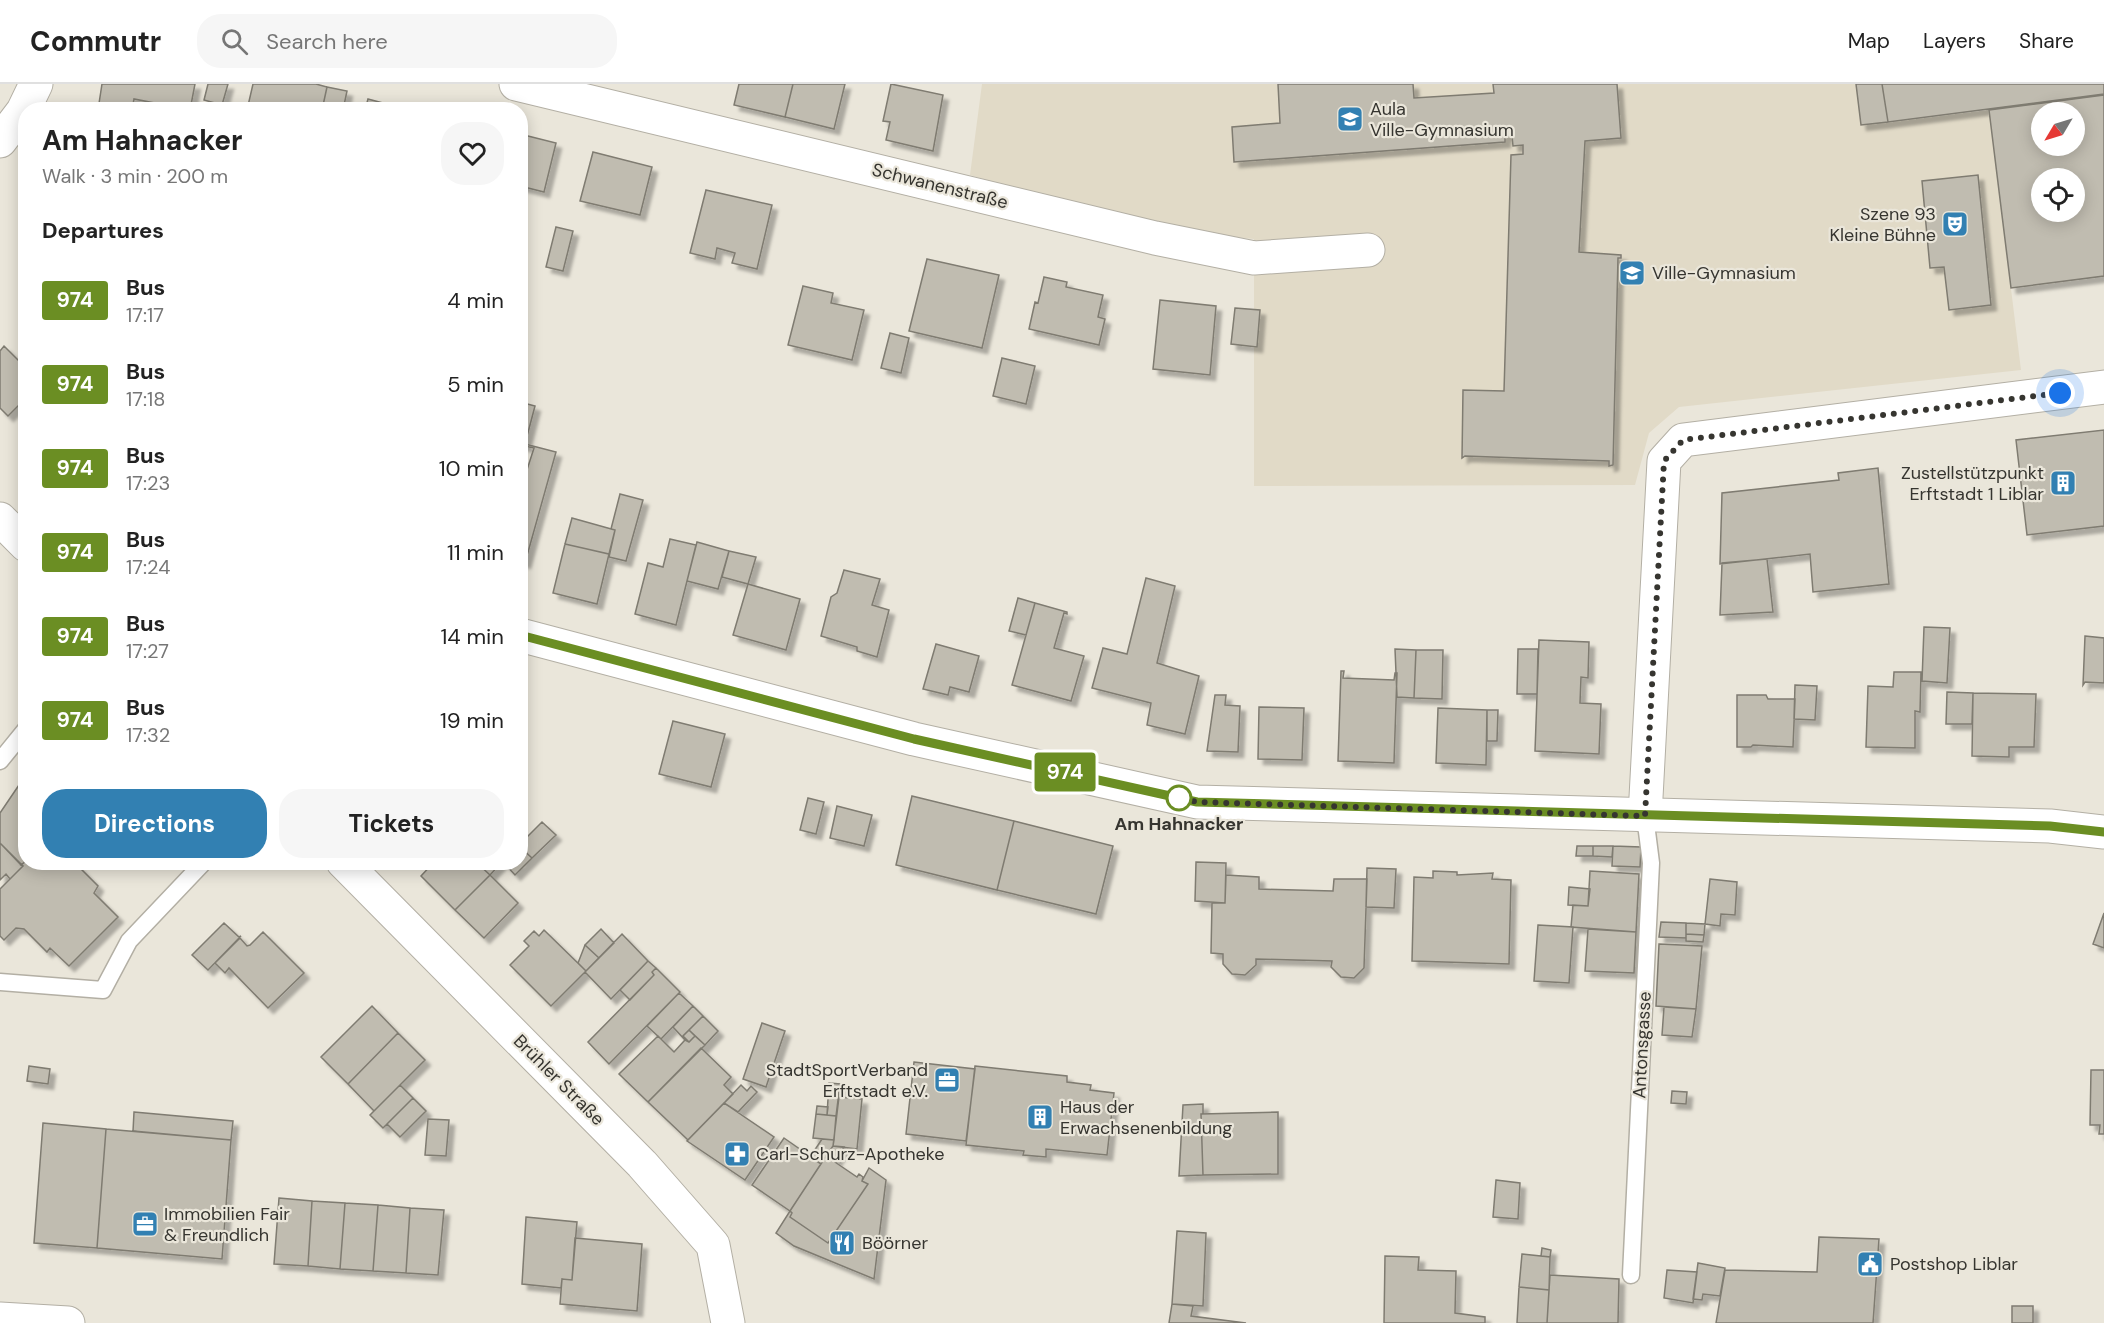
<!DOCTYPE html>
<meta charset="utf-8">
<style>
:root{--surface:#fff;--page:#f6f6f6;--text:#222;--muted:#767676;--line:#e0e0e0;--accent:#3280b2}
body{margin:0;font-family:"DM Sans",sans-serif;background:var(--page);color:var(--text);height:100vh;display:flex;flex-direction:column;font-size:22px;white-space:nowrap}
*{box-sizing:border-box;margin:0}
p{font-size:20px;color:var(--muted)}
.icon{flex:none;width:33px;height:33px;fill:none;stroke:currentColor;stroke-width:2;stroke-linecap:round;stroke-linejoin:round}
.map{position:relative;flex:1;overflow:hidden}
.side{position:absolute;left:18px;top:18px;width:510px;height:768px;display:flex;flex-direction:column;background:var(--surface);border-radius:24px;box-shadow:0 3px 15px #0003}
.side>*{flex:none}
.badge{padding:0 12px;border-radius:4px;font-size:21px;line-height:39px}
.needle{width:39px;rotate:232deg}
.fabs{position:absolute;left:2031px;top:18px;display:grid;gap:12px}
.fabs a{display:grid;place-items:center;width:54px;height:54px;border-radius:50%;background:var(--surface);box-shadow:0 3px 15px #0003;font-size:30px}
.you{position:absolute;width:30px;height:30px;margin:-15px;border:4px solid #fff;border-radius:50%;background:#1a73e8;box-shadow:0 0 0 9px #1a73e833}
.map>.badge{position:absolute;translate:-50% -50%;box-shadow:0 0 0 3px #fff}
h2{padding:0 24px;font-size:22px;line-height:54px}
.round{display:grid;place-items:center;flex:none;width:63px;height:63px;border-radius:24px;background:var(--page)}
.summary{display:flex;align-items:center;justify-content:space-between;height:102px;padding:0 24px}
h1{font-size:28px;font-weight:700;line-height:45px}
.primary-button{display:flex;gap:12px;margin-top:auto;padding:12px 24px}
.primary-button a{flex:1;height:69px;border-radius:24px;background:var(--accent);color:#fff;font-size:24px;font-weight:700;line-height:69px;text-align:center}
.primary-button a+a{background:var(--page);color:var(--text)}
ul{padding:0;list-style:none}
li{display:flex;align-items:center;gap:18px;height:84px;padding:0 24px}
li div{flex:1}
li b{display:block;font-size:22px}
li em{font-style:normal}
li .badge{min-width:66px;font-weight:700;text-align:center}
header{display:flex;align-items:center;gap:36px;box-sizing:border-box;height:84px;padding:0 30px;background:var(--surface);border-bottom:2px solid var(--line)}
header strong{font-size:28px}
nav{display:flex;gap:33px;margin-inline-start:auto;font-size:21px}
.search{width:420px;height:54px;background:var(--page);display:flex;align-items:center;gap:15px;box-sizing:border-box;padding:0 21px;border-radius:24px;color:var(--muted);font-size:22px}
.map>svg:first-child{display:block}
</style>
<header>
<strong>Commutr</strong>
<div class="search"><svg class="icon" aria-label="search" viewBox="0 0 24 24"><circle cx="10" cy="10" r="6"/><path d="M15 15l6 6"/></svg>Search here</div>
<nav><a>Map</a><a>Layers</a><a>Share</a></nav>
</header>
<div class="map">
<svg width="2104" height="1239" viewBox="0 0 2104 1239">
<defs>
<filter id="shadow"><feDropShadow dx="5.5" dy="5.5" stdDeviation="1.5" flood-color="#0004"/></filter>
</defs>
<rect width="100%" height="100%" fill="#eae6da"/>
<path fill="#e1dac7" d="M982,0H1882L1888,38L1989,26L2021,286L1679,323L1649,349L1635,401L1254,402V155L1153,144L970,91Z"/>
<path fill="#c0bcb0" stroke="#7f7b71" stroke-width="1.5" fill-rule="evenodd" filter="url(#shadow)" d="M102,0H195L190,26L134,15L132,26H98Z
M208,0H228L222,21L204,16Z
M253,0H316L327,3L322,26H247Z
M739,0H793L785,33L734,21Z
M793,0H845L834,45L785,33Z
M891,0L943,11L933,67L886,56L890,38L883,37Z
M1278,0H1413L1414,14L1494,9L1493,0H1617L1621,54L1585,57L1579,168L1621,171V174H1618L1613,381L1609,382V377L1465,372L1462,374L1463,306L1504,307L1511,71L1523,70V61L1513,62L1512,52H1505V58L1234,78L1232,43L1280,39Z
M1856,0H1882L1888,38L1861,41Z
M1882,0H2104V10L1888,38Z
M327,3L347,7L343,26H322Z
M2104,11V192L2011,204L1989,26ZM2042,28H2074V62H2042ZM2042,94H2074V128H2042Z
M368,15L409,26H365Z
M520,50L556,59L544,108L520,102Z
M593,68L652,83L640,131L580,117Z
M1978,91L1991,221L1949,226L1944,183L1930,184L1922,97Z
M706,106L772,121L757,185L732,179L735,169L717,164L715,175L690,169Z
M556,143L573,147L563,187L546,183Z
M927,175L999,191L982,264L909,247Z
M1044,193L1067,198L1066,203L1103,211L1098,233L1105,235L1099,261L1029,245L1035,218L1038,219Z
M803,202L833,209L831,219L864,226L852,276L788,261Z
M1160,216L1216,222L1210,291L1153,285Z
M1235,224L1260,226L1257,263L1231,260Z
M890,249L909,254L901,289L881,284Z
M4,262L26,284V314L8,332L0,324V267Z
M1002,274L1035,282L1026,320L993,312Z
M520,318L535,322L525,360L556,368L525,479L520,477V391L525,392L534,364L520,361Z
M2104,346V442L2027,451L2016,356Z
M1878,384L1889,500L1813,508L1810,470L1720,480L1722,409L1839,396L1838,389Z
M620,410L643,416L626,477L609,473L615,446L611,445Z
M572,434L615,446L609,470L565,460Z
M670,455L696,461L676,541L635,530L648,479L663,483Z
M697,458L729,467L718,505L687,497Z
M565,460L609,470L597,520L553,509Z
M729,467L756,473L748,500L722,493Z
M1767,475L1773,528L1720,531L1722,479Z
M844,486L880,495L872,521L889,526L877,573L857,567V563L821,552L831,513L837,509Z
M1146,494L1175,502L1157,579L1199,592L1185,650L1147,641L1151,619L1092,604L1103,564L1127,570Z
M748,500L800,515L786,566L733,551Z
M1018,514L1035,519L1026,551L1009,547Z
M1035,519L1067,528V530L1064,529L1054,564L1084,572L1071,617L1012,601Z
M1924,543L1950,544L1947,599L1922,597Z
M2085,552L2104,554V599L2085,598L2083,601Z
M1539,556L1589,558L1588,594L1581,593L1580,619L1601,620L1599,670L1535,667Z
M936,560L979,572L969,608L950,603L948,611L923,605Z
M1395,565L1416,566L1414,614L1397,613Z
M1518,565H1538L1537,610H1517Z
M1416,566H1443L1442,615L1414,614Z
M1341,587H1344L1343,594L1394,596L1395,589H1397L1394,679L1338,677Z
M1894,588H1921L1920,628L1915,627V664L1866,663L1868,602L1893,603Z
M1795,601L1817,602L1815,636L1794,635Z
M1947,608L1973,609L1972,640H1946Z
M1973,609L2036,610L2034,663H2009V673L1972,672Z
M1215,611H1226L1225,621L1240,622L1238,668L1207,667Z
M1737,611H1766L1768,615H1795L1793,663L1753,661L1751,663H1737Z
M1259,623L1304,624L1302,676L1258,675Z
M1438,624L1487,626L1486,681L1436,679Z
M1487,626H1498L1497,657H1487Z
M673,637L725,650L711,703L659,690Z
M26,691V708L19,701Z
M19,701L26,708V777L21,781L0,759V729Z
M912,712L1014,737L997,806L896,781Z
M808,714L824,718L816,750L800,746Z
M837,722L872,731L864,762L830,754Z
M1014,737L1113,762L1096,830L997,806Z
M542,738L556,751L532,774L520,763V760Z
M0,759L23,782L10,795L6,790L0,796Z
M1577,762H1593V772H1576Z
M1593,762H1613L1612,773L1593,772Z
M1613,762L1641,763L1640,783L1612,782Z
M520,763L532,774L515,791L503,778H520Z
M26,777V778H64L69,784L76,780L98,802L94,809L118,833L69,882L50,864L47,868L24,845L16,844L4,856L0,852V805L23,782L21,781Z
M434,778H476L490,791L455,826L421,792Z
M476,778H502L490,791Z
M1196,778L1226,779L1225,819L1195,817Z
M1367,784L1396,785L1394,824L1366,823Z
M1433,787L1457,788V791L1493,789L1492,795L1511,796L1509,880L1412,877L1414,793L1433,794Z
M1590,787L1639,790L1636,848L1571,843L1573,821L1588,822Z
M490,791L518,819L484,854L455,826Z
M1226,791L1259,793V805L1333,807L1334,795H1367L1364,884L1354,894L1341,893L1331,883L1332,877L1256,875V881L1245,891L1232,890L1223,880V870L1211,869L1212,819H1225Z
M1710,795L1737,798L1735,831L1721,830L1720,842L1705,840Z
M1569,803L1590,805L1588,822L1568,821Z
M2104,829V864L2093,860Z
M1661,838L1686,839V854L1659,853Z
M224,839L239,853L241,852L208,886L192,871Z
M1686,839L1705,840L1704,851L1686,850Z
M1538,841L1573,843L1569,899L1534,897Z
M601,845L614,859L599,874L585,861Z
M1588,845L1636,848L1634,889L1585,887Z
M544,846L586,887L551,922L510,881L529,862L524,857L534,847L539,852Z
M263,848L304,889L268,924L229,884L225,889L215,879L240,854L247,862L250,861Z
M622,850L648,877L611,915L585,888Z
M1686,850L1704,851L1703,858L1686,857Z
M1659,860L1702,862L1696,925L1656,922Z
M585,861L599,874L586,887L578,879Z
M648,877L656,884L652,888L654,891L630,916L620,906Z
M656,884L680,908L609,980L588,958L654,891L652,888Z
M679,909L693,922L661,955L647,942Z
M372,922L398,949L348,1000L321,973Z
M693,922L703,932L683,952L685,956L673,943Z
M1664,923L1696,925L1692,953L1662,951Z
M703,932L718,947L705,961L689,946Z
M762,939L785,947L766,1003L743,995Z
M689,946L695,952L689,958L683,952Z
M398,949L425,976L374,1027L348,1000Z
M658,952L674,968L685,956L689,958L695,952L705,961L648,1018L619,990Z
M701,964L731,993L724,1001L733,1010L688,1056L648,1018Z
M914,978L975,985L966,1057L906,1050Z
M29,982L50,985L48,1000L27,997Z
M975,982L1067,992V998L1091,1001L1090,1006L1114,1009L1107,1071L1046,1065V1073L1023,1071L1024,1067L966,1061Z
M2091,986H2104V1050H2099L2100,1041H2090Z
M829,999L840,1000L836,1032L827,1031Z
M400,1001L413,1014L383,1044L370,1031Z
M741,1001L747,1007L751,1002L757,1008L738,1028L724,1019Z
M1672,1007L1687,1008L1686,1020L1671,1019Z
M839,1013L862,1015L857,1065L833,1062Z
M413,1014L426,1027L400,1053L387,1040Z
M724,1019L774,1053L745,1096L687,1057Z
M1203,1020V1030H1201L1203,1091L1179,1092L1183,1021Z
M817,1022L828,1023L827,1031L816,1030Z
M134,1028L233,1037L231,1056L133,1047Z
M1278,1028V1090L1203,1091L1201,1030Z
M816,1030L836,1032L834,1056L813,1054Z
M428,1035L449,1036L446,1072L425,1071Z
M43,1039L106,1045L97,1164L34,1159Z
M106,1045L231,1056L222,1175L97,1164Z
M784,1054L821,1080L790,1127L752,1101Z
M822,1055L834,1056L833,1062L821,1080L810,1073Z
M833,1062L844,1063L835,1078L826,1072Z
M826,1072L857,1093L859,1090L863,1093L862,1097L868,1100L828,1159L790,1133L792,1129L790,1127Z
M869,1084L886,1096L874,1195L794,1162L776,1149L790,1127L792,1129L790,1133L828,1159L868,1100L862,1097Z
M1496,1096L1520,1099L1518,1135L1493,1133Z
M279,1114L312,1117L308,1182L274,1180Z
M312,1117L345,1119L340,1185L308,1182Z
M345,1119L378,1121L373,1187L340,1185Z
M378,1121L410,1124L406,1189L373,1187Z
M410,1124L444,1126L438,1191L406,1189Z
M526,1133L577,1138L572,1196L562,1195L561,1204L522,1200Z
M1177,1147L1206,1149L1203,1222L1172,1220Z
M1819,1153L1879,1155L1873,1239H1716L1725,1186L1817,1188Z
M575,1154L642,1160L637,1227L560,1220L562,1195L572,1196Z
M1542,1164L1551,1166L1550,1173L1541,1172Z
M1522,1170L1550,1173L1549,1206L1519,1203Z
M1385,1172L1419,1173L1418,1186L1456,1187L1455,1229L1485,1233V1239H1384Z
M1698,1179L1725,1184L1720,1212L1703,1210L1702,1216L1693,1215Z
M1667,1186L1697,1188L1693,1219L1664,1214Z
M1550,1191L1619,1195L1618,1239H1547Z
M1519,1203L1549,1206L1547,1239H1517Z
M1172,1220L1193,1222L1191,1232L1246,1239H1169Z
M2012,1222H2033V1239H2012Z"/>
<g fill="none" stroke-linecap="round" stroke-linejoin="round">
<defs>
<path id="lane" d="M0,677L26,645
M0,898L103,906L129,857L204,778
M1631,1191L1651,779L1645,732"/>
<path id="street" d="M516,0L1155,154L1254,174L1368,166
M0,57L23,27L36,0
M0,435L26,461
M520,551L914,655L1197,718L2050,742L2104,748
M1645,732L1664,377L1683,356L2104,303
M343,778L642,1080L713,1161L728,1239"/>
<path id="secondary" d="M0,1235L68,1239"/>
</defs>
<use href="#lane" stroke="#b3afa4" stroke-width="19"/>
<use href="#street" stroke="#b3afa4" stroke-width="35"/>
<use href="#secondary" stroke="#b3afa4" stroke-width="35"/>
<use href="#lane" stroke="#fff" stroke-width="16"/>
<use href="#street" stroke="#fff" stroke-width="33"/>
<use href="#secondary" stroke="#fff" stroke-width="33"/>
</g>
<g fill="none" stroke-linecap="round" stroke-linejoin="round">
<defs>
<path id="line" d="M520,551L914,655L1197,718L2050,742L2104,748"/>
</defs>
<use href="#line" stroke="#fff" stroke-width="14"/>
<use href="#line" stroke="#6b8e23" stroke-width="9"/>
<path stroke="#363530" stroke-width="6" stroke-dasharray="0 10.8" d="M1179,714L1176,713L1197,718L1645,732L1664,377L1683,356L2060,309"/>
</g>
<defs>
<symbol id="school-square" viewBox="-11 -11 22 22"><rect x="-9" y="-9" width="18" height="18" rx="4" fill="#3280b2" stroke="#eae6da"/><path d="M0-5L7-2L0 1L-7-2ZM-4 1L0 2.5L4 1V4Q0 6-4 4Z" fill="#fff"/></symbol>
<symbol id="theatre-square" viewBox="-11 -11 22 22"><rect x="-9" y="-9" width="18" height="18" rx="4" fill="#3280b2" stroke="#eae6da"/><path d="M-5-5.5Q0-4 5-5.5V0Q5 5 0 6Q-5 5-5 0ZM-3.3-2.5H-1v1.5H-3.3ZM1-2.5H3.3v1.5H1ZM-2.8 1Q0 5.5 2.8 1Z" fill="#fff"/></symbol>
<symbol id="building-square" viewBox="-11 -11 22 22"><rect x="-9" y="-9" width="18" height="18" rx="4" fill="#3280b2" stroke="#eae6da"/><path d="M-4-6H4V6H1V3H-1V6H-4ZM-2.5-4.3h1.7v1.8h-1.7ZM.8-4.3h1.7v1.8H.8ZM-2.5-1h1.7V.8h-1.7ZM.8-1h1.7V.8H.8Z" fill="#fff"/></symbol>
<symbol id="office-square" viewBox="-11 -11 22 22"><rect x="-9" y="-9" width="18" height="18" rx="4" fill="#3280b2" stroke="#eae6da"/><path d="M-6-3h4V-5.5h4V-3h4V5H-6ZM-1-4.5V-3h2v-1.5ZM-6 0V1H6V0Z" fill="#fff"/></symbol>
<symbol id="pharmacy-square" viewBox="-11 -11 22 22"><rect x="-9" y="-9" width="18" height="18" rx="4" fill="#3280b2" stroke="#eae6da"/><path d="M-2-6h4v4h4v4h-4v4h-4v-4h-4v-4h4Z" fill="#fff"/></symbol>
<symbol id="restaurant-square" viewBox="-11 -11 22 22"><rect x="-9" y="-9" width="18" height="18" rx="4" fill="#3280b2" stroke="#eae6da"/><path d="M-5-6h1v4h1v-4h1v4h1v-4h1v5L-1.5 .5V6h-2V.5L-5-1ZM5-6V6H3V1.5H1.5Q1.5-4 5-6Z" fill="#fff"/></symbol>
<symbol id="civic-square" viewBox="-11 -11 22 22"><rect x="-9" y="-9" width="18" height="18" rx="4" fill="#3280b2" stroke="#eae6da"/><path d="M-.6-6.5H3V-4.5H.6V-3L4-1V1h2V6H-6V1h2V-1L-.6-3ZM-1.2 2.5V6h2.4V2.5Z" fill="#fff"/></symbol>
</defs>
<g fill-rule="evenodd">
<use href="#school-square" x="1335" y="20" width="30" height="30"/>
<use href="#theatre-square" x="1940" y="125" width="30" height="30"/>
<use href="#school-square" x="1617" y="174" width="30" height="30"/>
<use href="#building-square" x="2048" y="384" width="30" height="30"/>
<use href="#office-square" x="932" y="981" width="30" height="30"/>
<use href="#building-square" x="1025" y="1018" width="30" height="30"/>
<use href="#pharmacy-square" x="722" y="1055" width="30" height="30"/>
<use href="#office-square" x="130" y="1125" width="30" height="30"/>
<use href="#restaurant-square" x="827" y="1144" width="30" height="30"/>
<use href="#civic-square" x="1855" y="1165" width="30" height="30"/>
</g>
<circle fill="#fff" stroke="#6b8e23" stroke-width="3" cx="1179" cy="714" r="12"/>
<g text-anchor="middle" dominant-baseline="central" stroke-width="4.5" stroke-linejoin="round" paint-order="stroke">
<g font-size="18" fill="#363530" stroke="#eae6da" text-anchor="start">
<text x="1370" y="25">Aula<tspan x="1370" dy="21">Ville-Gymnasium</tspan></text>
<text x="1936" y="130" text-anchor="end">Szene 93<tspan x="1936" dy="21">Kleine Bühne</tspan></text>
<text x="1652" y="189">Ville-Gymnasium</text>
<text x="2044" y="389" text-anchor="end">Zustellstützpunkt<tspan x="2044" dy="21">Erftstadt 1 Liblar</tspan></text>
<text x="928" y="986" text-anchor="end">StadtSportVerband<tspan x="928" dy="21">Erftstadt e.V.</tspan></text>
<text x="1060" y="1023">Haus der<tspan x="1060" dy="21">Erwachsenenbildung</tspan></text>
<text x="756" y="1070">Carl-Schurz-Apotheke</text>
<text x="164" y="1130">Immobilien Fair<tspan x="164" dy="21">&amp; Freundlich</tspan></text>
<text x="862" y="1159">Böörner</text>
<text x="1890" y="1180">Postshop Liblar</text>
</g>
<g font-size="18" fill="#363530" stroke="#eae6da">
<text transform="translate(940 102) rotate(14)">Schwanenstraße</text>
<text transform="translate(1642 961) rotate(-87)">Antonsgasse</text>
<text transform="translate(559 996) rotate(45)">Brühler Straße</text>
</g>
<g font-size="18" font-weight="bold" fill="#363530" stroke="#eae6da">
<text x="1179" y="740">Am Hahnacker</text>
</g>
</g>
</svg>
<div class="fabs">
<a><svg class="needle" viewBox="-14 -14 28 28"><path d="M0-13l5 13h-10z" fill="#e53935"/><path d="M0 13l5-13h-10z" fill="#767676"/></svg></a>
<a><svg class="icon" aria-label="locate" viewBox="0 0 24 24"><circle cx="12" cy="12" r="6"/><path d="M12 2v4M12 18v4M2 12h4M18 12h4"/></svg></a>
</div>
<div class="you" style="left:2060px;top:309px"></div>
<b class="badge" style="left:1065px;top:688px;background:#6b8e23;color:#fff">974</b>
<section class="side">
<div class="summary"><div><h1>Am Hahnacker</h1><p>Walk · 3 min · 200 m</p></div><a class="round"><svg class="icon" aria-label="heart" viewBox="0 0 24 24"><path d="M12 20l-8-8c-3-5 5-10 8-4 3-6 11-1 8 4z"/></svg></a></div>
<h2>Departures</h2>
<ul>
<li><span class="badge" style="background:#6b8e23;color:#fff">974</span><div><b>Bus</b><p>17:17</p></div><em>4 min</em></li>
<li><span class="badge" style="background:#6b8e23;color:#fff">974</span><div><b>Bus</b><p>17:18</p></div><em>5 min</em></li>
<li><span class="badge" style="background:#6b8e23;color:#fff">974</span><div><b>Bus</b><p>17:23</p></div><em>10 min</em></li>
<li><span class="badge" style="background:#6b8e23;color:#fff">974</span><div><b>Bus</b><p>17:24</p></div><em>11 min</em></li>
<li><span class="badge" style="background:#6b8e23;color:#fff">974</span><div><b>Bus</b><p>17:27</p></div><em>14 min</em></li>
<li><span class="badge" style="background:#6b8e23;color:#fff">974</span><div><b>Bus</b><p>17:32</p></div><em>19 min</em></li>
</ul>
<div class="primary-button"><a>Directions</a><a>Tickets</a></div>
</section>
</div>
